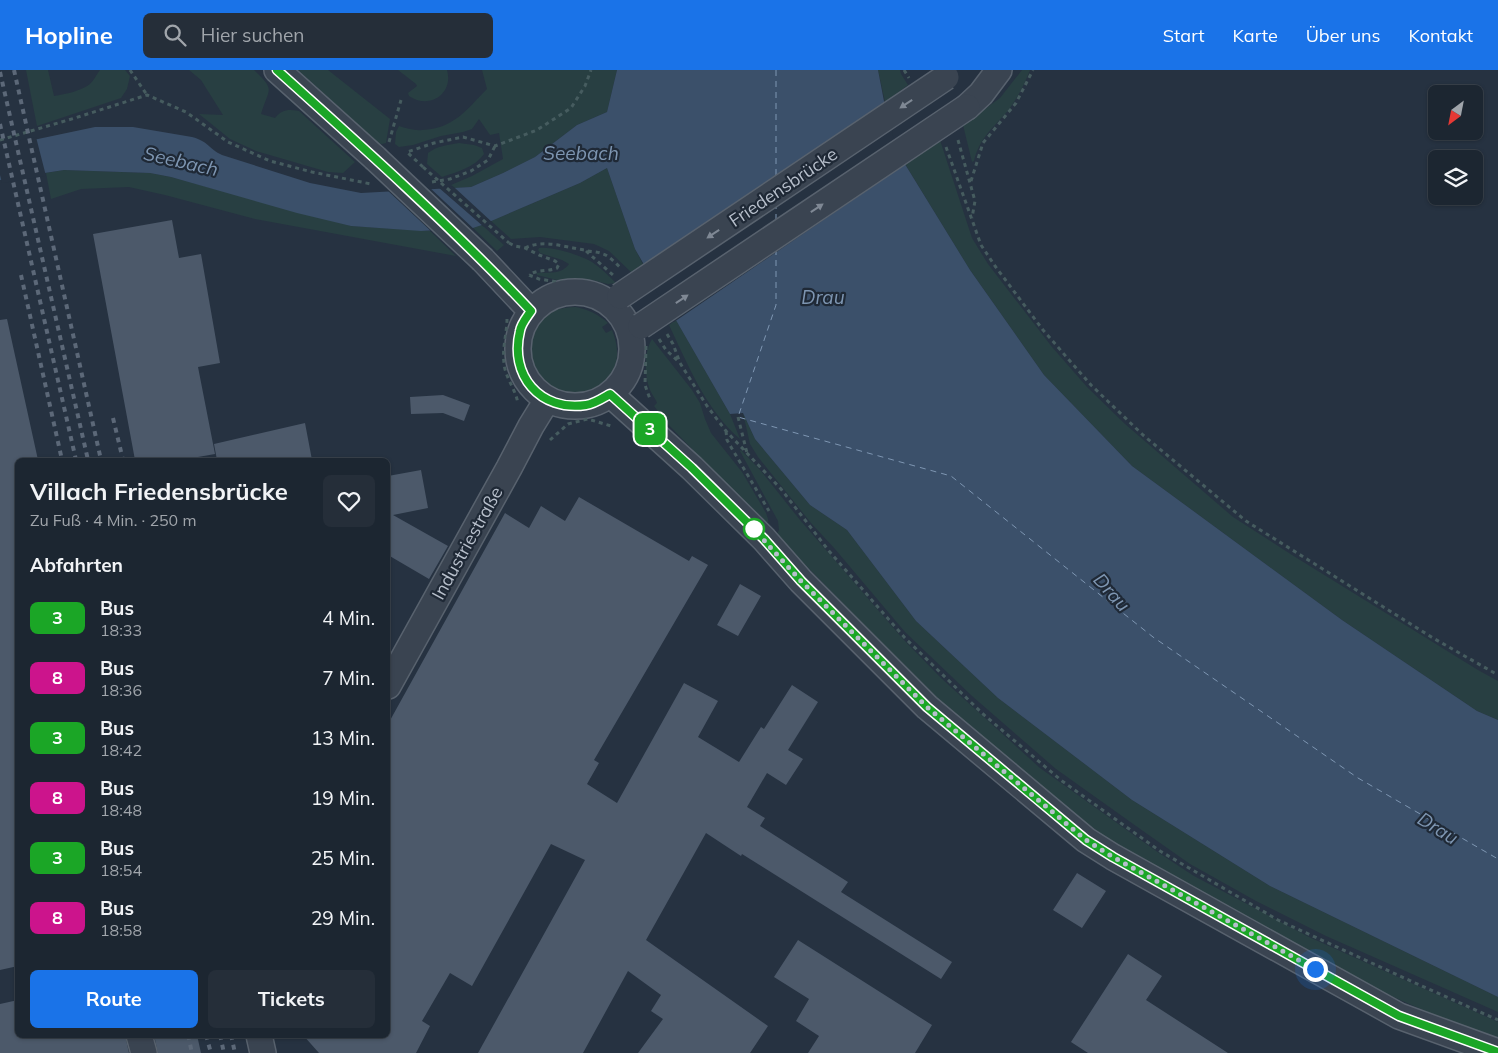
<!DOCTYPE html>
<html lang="de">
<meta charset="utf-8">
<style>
:root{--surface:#1c2631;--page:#252e39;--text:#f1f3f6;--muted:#a0a5ab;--line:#3a434d;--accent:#1a73e8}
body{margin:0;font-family:Mulish,sans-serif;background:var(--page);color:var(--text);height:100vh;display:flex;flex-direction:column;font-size:19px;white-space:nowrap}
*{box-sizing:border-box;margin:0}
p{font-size:16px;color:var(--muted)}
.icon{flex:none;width:28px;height:28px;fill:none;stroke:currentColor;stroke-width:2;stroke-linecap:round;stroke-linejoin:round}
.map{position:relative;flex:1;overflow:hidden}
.details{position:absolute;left:15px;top:388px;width:375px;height:580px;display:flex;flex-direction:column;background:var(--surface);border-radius:8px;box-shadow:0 1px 4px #0004,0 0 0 1px var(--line)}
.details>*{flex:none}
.badge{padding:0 10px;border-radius:8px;font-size:18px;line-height:32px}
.needle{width:32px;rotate:212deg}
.tools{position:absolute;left:1428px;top:15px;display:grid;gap:10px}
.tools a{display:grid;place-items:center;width:55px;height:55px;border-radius:8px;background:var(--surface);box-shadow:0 1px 4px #0004,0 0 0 1px var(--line);font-size:25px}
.you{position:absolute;width:25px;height:25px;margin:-12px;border:4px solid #fff;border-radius:50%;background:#1a73e8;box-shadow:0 0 0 8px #1a73e833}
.map>.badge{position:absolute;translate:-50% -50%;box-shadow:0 0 0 2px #fff}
h2{padding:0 15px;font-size:19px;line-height:45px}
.round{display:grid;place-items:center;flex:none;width:52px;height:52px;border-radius:8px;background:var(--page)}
.overview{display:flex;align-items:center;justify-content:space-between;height:85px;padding:0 15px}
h1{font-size:24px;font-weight:700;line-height:38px}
.primary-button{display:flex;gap:10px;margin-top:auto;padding:10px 15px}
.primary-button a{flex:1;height:58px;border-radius:8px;background:var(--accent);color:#fff;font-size:20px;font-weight:700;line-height:58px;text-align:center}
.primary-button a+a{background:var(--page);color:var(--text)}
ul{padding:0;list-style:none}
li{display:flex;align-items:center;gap:15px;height:60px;padding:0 15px}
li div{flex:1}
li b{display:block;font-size:19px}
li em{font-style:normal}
li .badge{min-width:55px;font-weight:700;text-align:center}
header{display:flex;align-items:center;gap:30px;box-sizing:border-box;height:70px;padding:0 25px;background:var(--accent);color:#fff}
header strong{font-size:24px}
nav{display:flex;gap:28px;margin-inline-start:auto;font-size:18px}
.search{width:350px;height:45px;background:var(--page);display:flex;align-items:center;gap:12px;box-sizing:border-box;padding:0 18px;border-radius:8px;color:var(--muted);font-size:19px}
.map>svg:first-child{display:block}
</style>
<header>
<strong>Hopline</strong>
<div class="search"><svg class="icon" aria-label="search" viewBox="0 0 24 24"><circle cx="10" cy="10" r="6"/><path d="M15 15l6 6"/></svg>Hier suchen</div>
<nav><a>Start</a><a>Karte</a><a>Über uns</a><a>Kontakt</a></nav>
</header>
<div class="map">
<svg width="1498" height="983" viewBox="0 0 1498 983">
<rect width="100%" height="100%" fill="#263241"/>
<path fill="#283f42" d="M26,0H48L54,26C66,24 81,21 90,14C94,10 97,4 100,0H125L130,6L127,19L121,28L37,56Z
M189,0H254C276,21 269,17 261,44L275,48C282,39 289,39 299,41L355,92L343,103L328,102L256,81L230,69L199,44L223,45L201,10Z
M298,0H328L390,49L386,73L382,74L378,73Z
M398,0H447C454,24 429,40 409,26L408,23L417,16L416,14Z
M482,0H617L607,42L577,55L535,87L503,103L471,117L455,118L451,115L472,106L503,89L499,63L490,65L479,49L472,59L463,62L441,66L413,75L399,77L395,74L396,62L399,56C406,58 415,61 422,60C454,59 467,39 487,19Z
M878,0H900L901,4L908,15L885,32Z
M1022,0H1030C1025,13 1018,27 1010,38C995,57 980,66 974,91L972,92L963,55L1000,28Z
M940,70L972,168L988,194L1052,277L1087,317L1125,354L1233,447L1292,485L1478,600L1498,611V650L1477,641L1342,550L1132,396L1044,305L970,200L905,94Z
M459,73L474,75L482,78L484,84C475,97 457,102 442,107L427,94L428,83C437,76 447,75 459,73Z
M607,98L635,179L644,196L633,204L609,181L594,174L540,167L511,169L491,151L580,113Z
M64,100L150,103L171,107L351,156L430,161L456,186L255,149L165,125L129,117L81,119L51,129L46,103Z
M482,155L504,175L497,181L473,158Z
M539,178C552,176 580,185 592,192C601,198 608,205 616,213L608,214L592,210H557L537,205V203C549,202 561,205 569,194L562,190L540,183L538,180Z
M576,237C589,240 598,244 608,253L602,257L606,263L612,260C619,277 620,295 607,309C586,333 549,332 533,302C521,281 531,251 554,241C561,238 568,237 576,237Z
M676,250L730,344L740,369C706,340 688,295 669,255Z
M652,269L692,320L700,333L705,349L711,363L742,402L766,443L768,449V452H763L661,347V345L654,336L657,333C656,329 652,325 650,320C644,305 644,282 652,269Z
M743,343L755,369L810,435L847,460L916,551L998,628L1132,730L1270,816L1498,927V942L1326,866L1256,831L1190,794L1143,761L1056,699L972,626L905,562L835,479L811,453L758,387L750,374Z
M741,380L761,401L800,450L904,570L941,608L1040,698L1159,783L1194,806L1309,867L1498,952V973L1373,918L1279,873L1114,773L1021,706L981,671L872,563L779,468L777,464L779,460L778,451L740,381Z"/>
<path fill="#3b506a" d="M617,0H878L892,73L970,200L1044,305L1132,396L1342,550L1477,641L1498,650V927L1270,816L1132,730L998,628L916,551L847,460L810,435L755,369L743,343L730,344L635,179L607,98L580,113L482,155L473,158L421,161L351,156L297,143L171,107L150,103L64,100L0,110V77L95,57H133L192,67C208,71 209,79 222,85L310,113L361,123L471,117L503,103L535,87L577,55L607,42Z"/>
<path fill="#263241" d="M887,31L894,72L907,93L674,252L642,197Z
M36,67L46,106L2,113L0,105V74Z
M452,116L455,118L493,153L484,157L438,117Z
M429,117L475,160L433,163L386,119Z"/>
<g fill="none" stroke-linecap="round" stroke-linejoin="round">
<path stroke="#7e96b2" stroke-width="1" stroke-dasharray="6 5" stroke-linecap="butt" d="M776,105V0
M776,150V137
M776,179V235L738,347L951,406L1153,567L1358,708L1498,789"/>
</g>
<path fill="#4c596a" d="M172,150L179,188L201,184L220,293L198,297L215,384L181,390H135L93,164Z
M7,249L38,390H18V896L0,900V250Z
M443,325L470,335L464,351L443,343L411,344L410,327Z
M305,353L312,390H217L214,374Z
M421,400L428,438L393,445L448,476L429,509L388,485V406Z
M579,427L689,491L692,486L708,495L594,690L599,693L587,714L617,733L684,613L718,631L698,667L739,692L761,657L764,659L792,615L818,632L788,680L803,689L786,715L767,703L747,737L765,748L760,756L848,812L841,822L952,892L941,909L742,784L741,786L706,763L646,870L768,956L750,983H638L663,949L651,941L661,925L628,901L583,983H478L585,790L551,774L472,916L450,903L422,951L430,956L416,983H319L303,965H388V654L505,443L529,458L541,436L565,451Z
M740,514L761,526L738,566L717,555Z
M1077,803L1106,821L1082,858L1053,840Z
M798,870L932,955L915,983H808L819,966L796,951L809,929L774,907Z
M1128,884L1162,906L1146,930L1228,983H1088L1071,972Z
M18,930V965H125L129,983H0V934Z
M154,965H197L201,983H158Z"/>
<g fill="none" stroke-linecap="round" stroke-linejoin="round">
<defs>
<path id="minor" d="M277,0L375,88
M967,37L981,24L999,0
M483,190L531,241
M518 279a57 57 0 1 1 114 0a57 57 0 1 1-114 0Z
M610,324L692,398L764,469L801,511L927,637L1086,770L1113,787L1399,946L1498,982
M388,616L509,398L531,356L547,330
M139,965L144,983
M259,965L263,983"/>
</defs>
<use href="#minor" stroke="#58626e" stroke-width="28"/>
<path stroke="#465c5f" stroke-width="3" stroke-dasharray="4 4" stroke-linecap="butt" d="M130,0L147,25
M904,0L909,8
M0,70L75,48L147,25L186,42L228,72L270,91L312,102L371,114
M958,70L975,131L972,148
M389,72L401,30
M946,77L981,175L995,196L1043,260L1091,315L1143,365L1246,451L1433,568L1498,605
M423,97L407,82L434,73L463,67L495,76L537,60L571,38L585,16L591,0
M971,111L983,73L1016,33L1033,0
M432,112L450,109L471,101L488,90L495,76
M509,173L515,176L525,178L539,185L555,191L559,194L557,198C547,202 538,199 529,205
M525,178C544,169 564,177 584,180C590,182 597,181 603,184C610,186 616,194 622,199
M586,181L613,205
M529,205L539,209L558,212H586L601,216
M507,249C507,263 502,278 504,293C505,308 516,319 518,334
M667,264L673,274L680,293L707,336L726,361L781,419L829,481L905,568L983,644L1062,711L1160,781L1278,850L1413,912L1498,950
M659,269L666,280L679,292
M646,276L645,315L650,329
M738,347L747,383
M726,361L727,370L731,377L769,441
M550,370L568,354L588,349L611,356"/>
<use href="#minor" stroke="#3a4451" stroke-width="25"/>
<path stroke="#5c6878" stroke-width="4" stroke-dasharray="5 5" stroke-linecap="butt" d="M14,0L101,390
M0,2L88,390
M0,54L76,390
M21,205L62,390
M113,348L123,390
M188,965L192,983
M206,965L211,983
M220,965L224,983
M231,965L235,983"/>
<defs>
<path id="minor-bridge" d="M375,88L483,190
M620,226L946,7
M641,256L967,37"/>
</defs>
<use href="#minor-bridge" stroke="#58626e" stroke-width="28" stroke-linecap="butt"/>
<path stroke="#465c5f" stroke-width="3" stroke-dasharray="4 4" stroke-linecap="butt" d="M423,97L509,173"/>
<use href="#minor-bridge" stroke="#3a4451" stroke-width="25"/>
</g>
<defs><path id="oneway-solid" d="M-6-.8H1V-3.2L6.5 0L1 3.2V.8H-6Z" transform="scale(1.25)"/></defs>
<g fill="#7f8894">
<use href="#oneway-solid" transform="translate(906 34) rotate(146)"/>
<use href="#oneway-solid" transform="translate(817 138) rotate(-34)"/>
<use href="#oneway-solid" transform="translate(713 164) rotate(146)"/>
<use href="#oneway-solid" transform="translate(682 229) rotate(-34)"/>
</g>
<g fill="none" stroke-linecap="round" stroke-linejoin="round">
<defs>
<path id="line" d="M277,0C364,78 451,156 531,241C527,247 521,254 520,261C509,305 540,342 586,335C594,334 603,328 610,324L692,398L764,469L801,511L927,637L1086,770L1113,787L1399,946L1498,982"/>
</defs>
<use href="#line" stroke="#fff" stroke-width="11"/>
<use href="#line" stroke="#1ba626" stroke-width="8"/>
<path stroke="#b7bfcb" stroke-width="5" stroke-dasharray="0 9" d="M754,459L750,455L801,511L927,637L1086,770L1113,787L1315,899"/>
</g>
<circle fill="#fff" stroke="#1ba626" stroke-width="2.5" cx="754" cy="459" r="10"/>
<g text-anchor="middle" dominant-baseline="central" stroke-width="4.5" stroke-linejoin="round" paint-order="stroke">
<g font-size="18" fill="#b7bfcb" stroke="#1f2936">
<text transform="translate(783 117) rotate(-34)">Friedensbrücke</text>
<text transform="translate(467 473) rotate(-61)">Industriestraße</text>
</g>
<g font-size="19" font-style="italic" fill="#7e96b2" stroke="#1f2936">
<text x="581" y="83">Seebach</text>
<text transform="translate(181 91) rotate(13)">Seebach</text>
<text x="823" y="227">Drau</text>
<text transform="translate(1112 522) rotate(48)">Drau</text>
<text transform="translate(1438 758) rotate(32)">Drau</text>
</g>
</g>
</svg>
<div class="tools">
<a><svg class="needle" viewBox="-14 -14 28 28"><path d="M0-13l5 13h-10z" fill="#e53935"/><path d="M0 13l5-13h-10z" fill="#a0a5ab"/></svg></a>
<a><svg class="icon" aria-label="layers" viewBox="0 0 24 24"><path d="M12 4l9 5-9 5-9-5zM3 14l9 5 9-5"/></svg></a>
</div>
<div class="you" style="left:1315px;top:899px"></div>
<b class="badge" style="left:650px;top:359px;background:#1ba626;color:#fff">3</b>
<section class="details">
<div class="overview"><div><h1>Villach Friedensbrücke</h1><p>Zu Fuß · 4 Min. · 250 m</p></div><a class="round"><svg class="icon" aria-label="heart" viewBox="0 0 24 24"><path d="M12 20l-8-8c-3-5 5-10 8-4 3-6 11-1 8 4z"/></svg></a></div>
<h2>Abfahrten</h2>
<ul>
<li><span class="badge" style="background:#1ba626;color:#fff">3</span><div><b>Bus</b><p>18:33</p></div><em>4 Min.</em></li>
<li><span class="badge" style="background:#cc148c;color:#fff">8</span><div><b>Bus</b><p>18:36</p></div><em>7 Min.</em></li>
<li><span class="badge" style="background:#1ba626;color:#fff">3</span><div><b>Bus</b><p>18:42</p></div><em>13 Min.</em></li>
<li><span class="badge" style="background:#cc148c;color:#fff">8</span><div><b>Bus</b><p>18:48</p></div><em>19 Min.</em></li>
<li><span class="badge" style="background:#1ba626;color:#fff">3</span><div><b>Bus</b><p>18:54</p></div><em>25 Min.</em></li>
<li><span class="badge" style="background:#cc148c;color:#fff">8</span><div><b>Bus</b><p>18:58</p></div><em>29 Min.</em></li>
</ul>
<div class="primary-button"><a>Route</a><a>Tickets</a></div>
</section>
</div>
